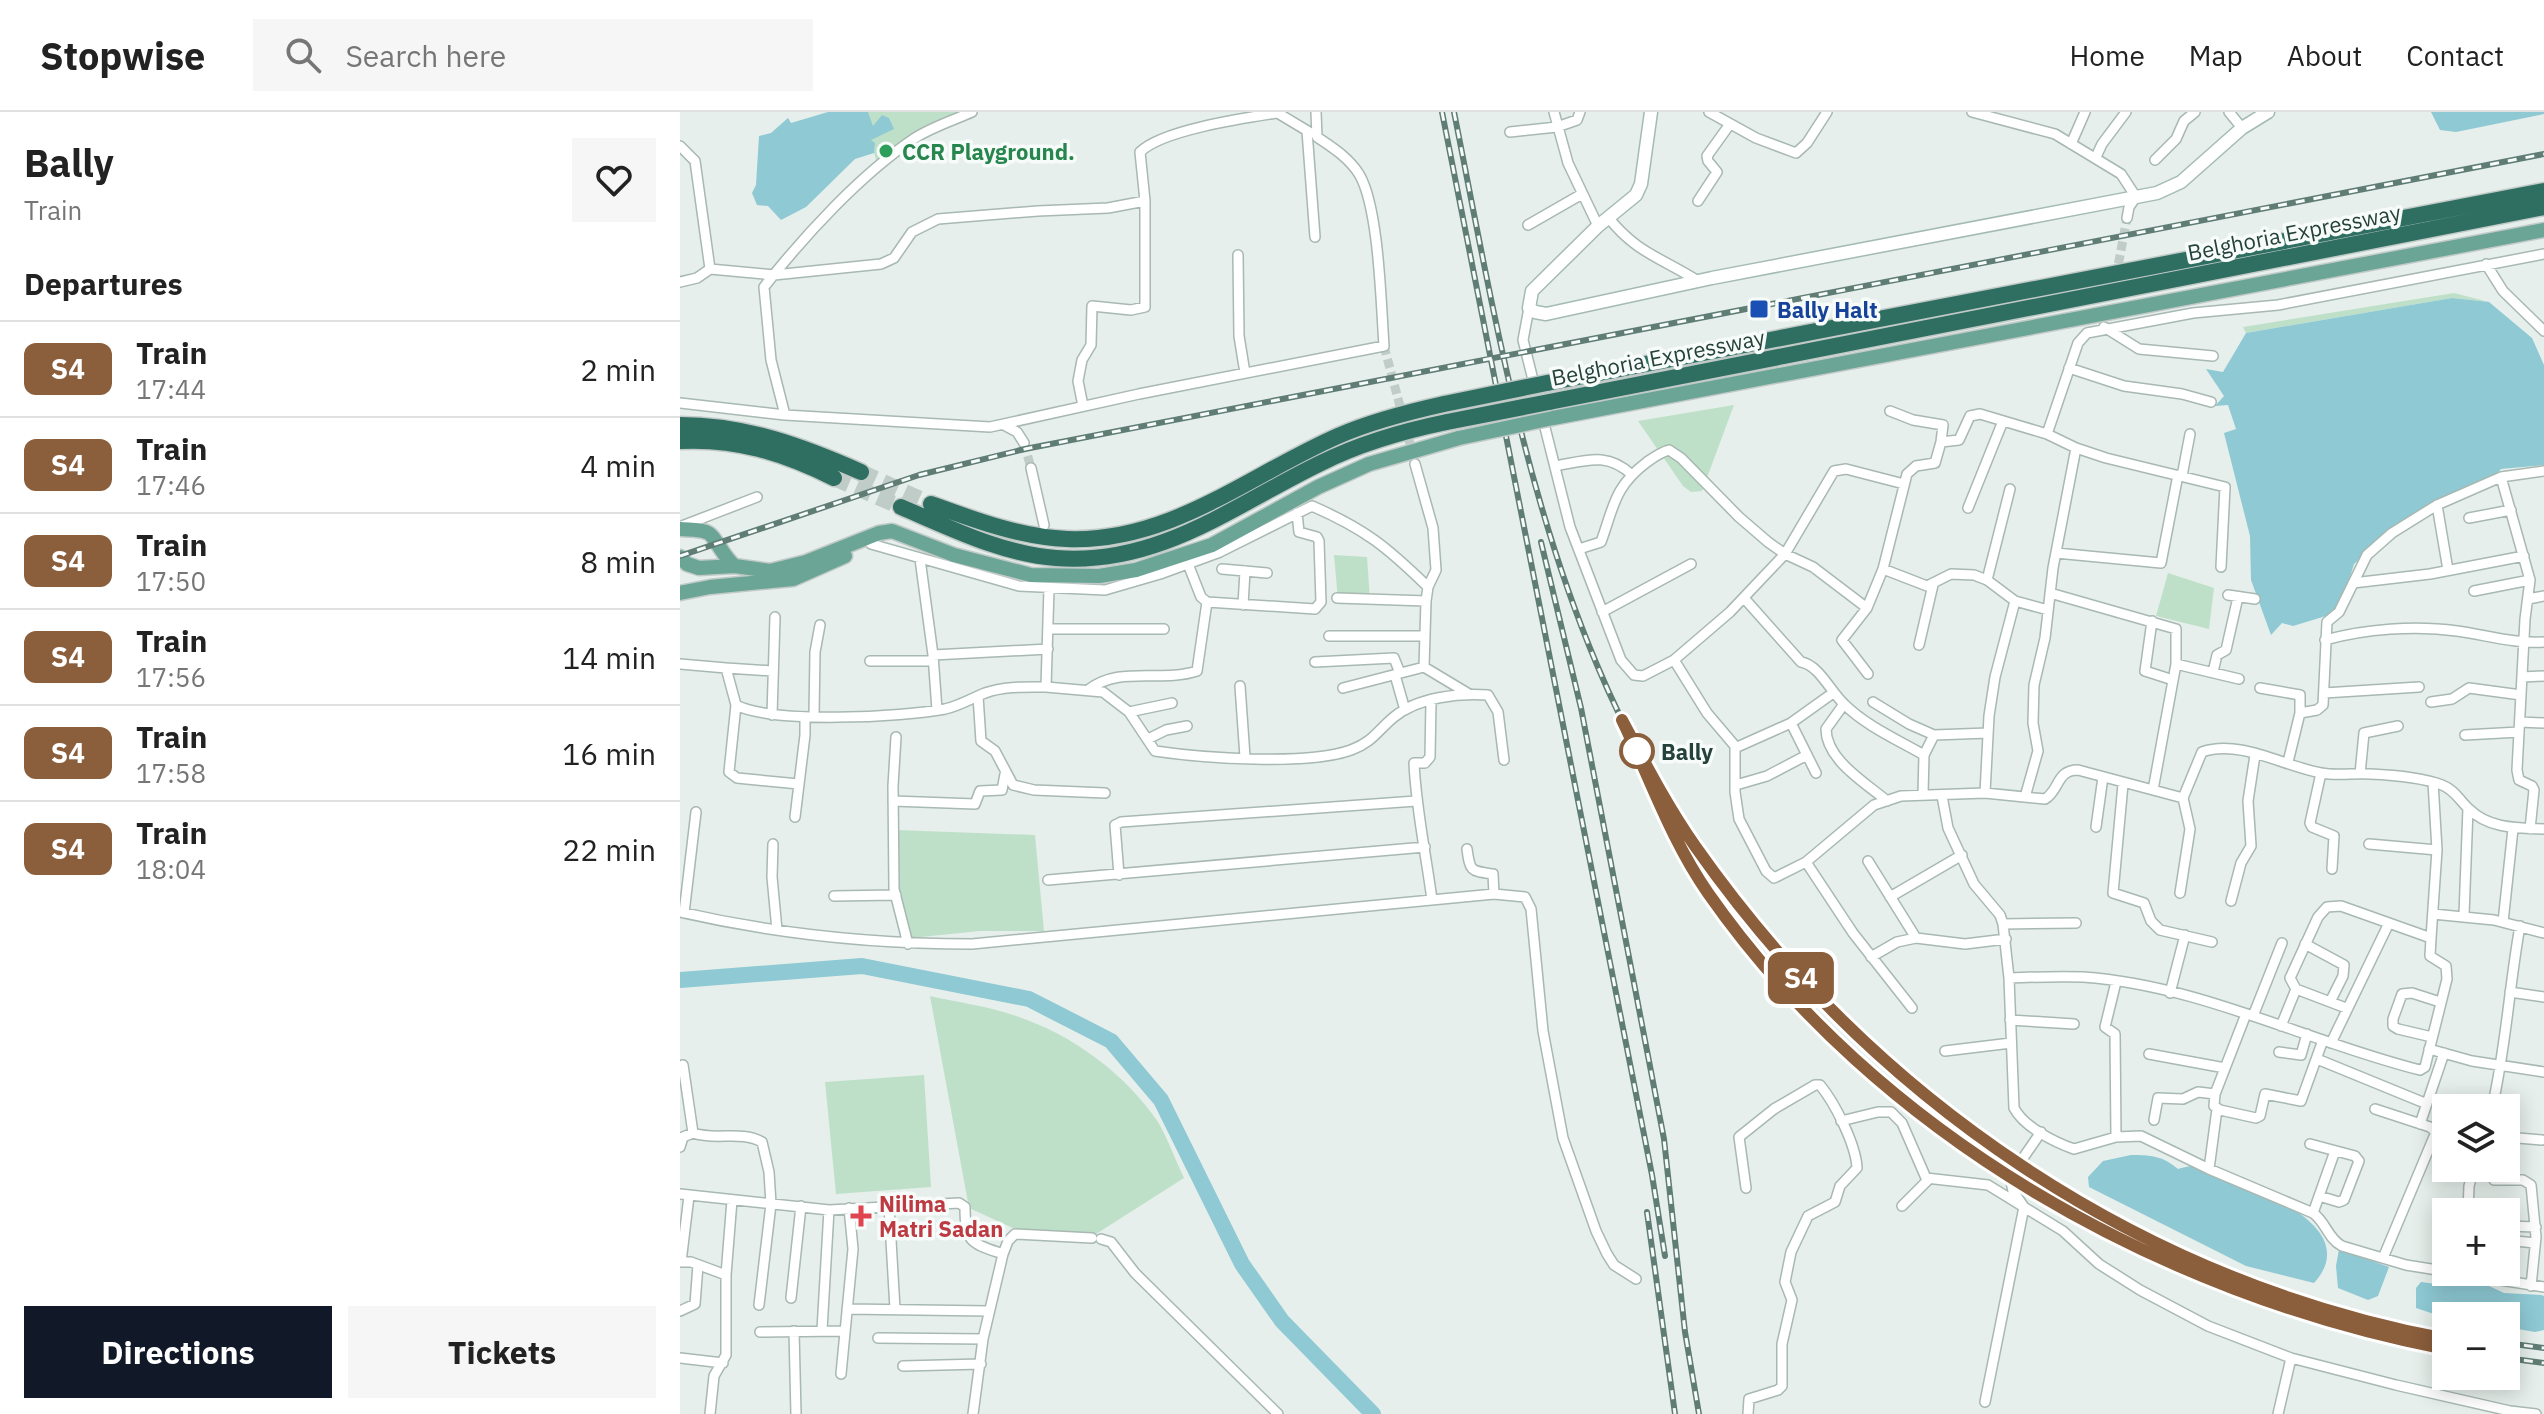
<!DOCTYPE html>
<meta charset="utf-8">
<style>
:root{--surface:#fff;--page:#f6f6f6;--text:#222;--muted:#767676;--line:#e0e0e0;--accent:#111827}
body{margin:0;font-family:"IBM Plex Sans",sans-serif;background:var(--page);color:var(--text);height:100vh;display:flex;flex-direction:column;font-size:30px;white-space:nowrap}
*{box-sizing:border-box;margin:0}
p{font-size:26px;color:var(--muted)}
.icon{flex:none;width:44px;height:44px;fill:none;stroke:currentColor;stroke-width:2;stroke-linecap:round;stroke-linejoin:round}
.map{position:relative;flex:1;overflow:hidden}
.panel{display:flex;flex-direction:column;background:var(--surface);width:680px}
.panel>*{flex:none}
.badge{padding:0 16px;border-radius:12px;font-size:28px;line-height:52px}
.tools{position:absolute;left:1752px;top:982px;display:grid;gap:16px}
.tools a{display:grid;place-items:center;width:88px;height:88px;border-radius:0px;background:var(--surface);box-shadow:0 4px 20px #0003;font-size:40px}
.map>.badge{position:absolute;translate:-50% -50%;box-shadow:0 0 0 4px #fff}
h2{padding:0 24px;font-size:30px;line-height:72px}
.round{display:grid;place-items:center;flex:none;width:84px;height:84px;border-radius:0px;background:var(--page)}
.headline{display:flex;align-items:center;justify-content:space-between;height:136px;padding:0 24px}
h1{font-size:38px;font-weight:800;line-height:60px}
.action{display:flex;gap:16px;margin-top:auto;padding:16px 24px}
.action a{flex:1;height:92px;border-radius:0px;background:var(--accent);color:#fff;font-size:32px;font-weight:800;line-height:92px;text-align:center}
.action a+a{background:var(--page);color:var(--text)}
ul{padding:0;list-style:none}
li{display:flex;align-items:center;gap:24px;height:96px;padding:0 24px;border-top:2px solid var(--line)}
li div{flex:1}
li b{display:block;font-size:30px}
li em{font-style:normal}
li .badge{min-width:88px;font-weight:700;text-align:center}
header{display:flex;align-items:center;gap:48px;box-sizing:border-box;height:112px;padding:0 40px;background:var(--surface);border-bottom:2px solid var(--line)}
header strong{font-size:38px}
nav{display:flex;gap:44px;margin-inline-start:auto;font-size:28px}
.search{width:560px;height:72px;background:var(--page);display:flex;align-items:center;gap:20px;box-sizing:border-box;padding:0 28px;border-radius:0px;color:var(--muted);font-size:30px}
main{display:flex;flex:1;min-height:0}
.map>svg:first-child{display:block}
</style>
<header>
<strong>Stopwise</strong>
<div class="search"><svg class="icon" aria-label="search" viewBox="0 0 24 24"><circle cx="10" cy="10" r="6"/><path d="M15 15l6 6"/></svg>Search here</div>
<nav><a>Home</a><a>Map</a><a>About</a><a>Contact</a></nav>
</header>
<main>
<section class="panel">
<div class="headline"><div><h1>Bally</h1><p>Train</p></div><a class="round"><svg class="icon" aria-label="heart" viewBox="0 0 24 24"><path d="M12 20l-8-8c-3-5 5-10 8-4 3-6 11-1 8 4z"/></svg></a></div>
<h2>Departures</h2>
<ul>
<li><span class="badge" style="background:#8b5e3c;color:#fff">S4</span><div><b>Train</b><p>17:44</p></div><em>2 min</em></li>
<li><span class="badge" style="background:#8b5e3c;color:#fff">S4</span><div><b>Train</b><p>17:46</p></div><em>4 min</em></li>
<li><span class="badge" style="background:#8b5e3c;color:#fff">S4</span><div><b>Train</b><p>17:50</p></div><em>8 min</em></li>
<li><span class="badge" style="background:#8b5e3c;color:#fff">S4</span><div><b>Train</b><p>17:56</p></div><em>14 min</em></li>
<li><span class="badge" style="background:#8b5e3c;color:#fff">S4</span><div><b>Train</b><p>17:58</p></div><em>16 min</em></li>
<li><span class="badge" style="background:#8b5e3c;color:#fff">S4</span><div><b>Train</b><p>18:04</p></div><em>22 min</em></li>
</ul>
<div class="action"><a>Directions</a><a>Tickets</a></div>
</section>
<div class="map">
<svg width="1864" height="1302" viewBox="0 0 1864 1302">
<rect width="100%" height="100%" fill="#e6efeb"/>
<path fill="#bfe0c8" d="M180,0H292L238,24L198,53Z
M1774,181L1809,190L1772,186L1566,221L1563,215Z
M1054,293L1022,379L1011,380L1003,374L958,309Z
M654,443L687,445L690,488H658Z
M1488,461L1534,476L1529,517L1476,504Z
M216,718L355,723L364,819H300L231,826L217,776Z
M250,884C277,890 306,894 333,903C390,921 445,961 478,1010C488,1027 495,1047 504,1066L416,1122L383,1125L335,1117L289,1096Z
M244,963L251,1075L156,1082L145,970Z"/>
<path fill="#8ec9d4" d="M148,0H188L193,14L202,3L209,6L214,17L191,28L195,31L194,41L175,47L126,95L101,108L88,94L77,93L72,81L76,73L79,24L91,21L108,6L111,11Z
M1751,0H1864V2L1776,20L1760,18Z
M1772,186L1809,190L1852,226L1864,253V353L1821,357L1815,364L1721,411L1674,452L1659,500L1613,514L1602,511L1591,523L1571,468L1570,424L1544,321L1556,317L1548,293L1535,294L1544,284L1526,257L1543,260L1566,221Z
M1451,1043C1471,1043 1483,1044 1498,1057C1503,1056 1511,1053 1516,1054C1529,1056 1544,1065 1556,1070C1593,1084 1680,1120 1634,1171L1566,1154L1409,1075L1408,1065L1423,1049Z
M1659,1137L1709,1155L1698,1184L1688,1188L1658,1176L1656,1154Z
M1760,1166L1809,1174L1824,1181L1861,1183L1864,1184V1218L1855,1220L1826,1215V1204H1766V1206L1736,1196V1176L1741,1170L1756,1172Z"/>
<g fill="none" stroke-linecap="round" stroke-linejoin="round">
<path stroke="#8ec9d4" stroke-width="16" d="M0,868L182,854L349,887L431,929L481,988L562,1152L602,1209L693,1302"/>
<path stroke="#bfccc8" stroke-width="9" stroke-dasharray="9 4.5" stroke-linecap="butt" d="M1436,165L1447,106
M704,234L733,343
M344,331L351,356"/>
<path stroke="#bfccc8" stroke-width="16" stroke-dasharray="16 8" stroke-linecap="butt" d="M181,360L251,392
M154,366L221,395"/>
<defs>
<path id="street" d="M596,0L631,21
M874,0L888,51L918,114
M1029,0L1076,26L1116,41L1127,31L1147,0
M1292,0L1375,22L1441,62L1456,85L1449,95L1447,106
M1549,0L1562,16
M627,19L635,125
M830,20L877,15L897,8L900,0
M1391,32L1405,0
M0,34L15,49L30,157L17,166L0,170
M1416,45L1422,32L1446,0
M1475,48L1496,27L1504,9L1515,0
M1018,89L1037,60L1028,49L1027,44L1050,12
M928,105C956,141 982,146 1018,169
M848,113L902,82
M558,143L559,224L565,261
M1806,152L1823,179L1864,219
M30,157L94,163L201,152L214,146L232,120L258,107L358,99L428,96L465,89
M849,196L843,228L890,415L941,548L954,563L963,564L994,548L1050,500L1105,442L1154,359L1166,357L1224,372
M1424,215L1459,237L1533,244
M1389,256L1444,274L1502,282L1531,290
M0,291L105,303L310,315L459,282L704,234C701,192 699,95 679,62C668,45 653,36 637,25L636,0
M403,294L398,269L402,248L411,233L412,194L451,198L465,195V89L460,40C482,18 564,6 597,1
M1210,299L1233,308L1263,313L1261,330
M105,303L91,248L84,175C124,124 181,62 235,26C252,15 274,8 292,0
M324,313L337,320L344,331
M1367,322L1398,231L1407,221L1513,201L1598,193L1864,142
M1396,336L1426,346L1545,375L1541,455
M735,352L753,416L756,458L748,475L746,489L744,555
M875,354C905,349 927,339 952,363
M351,356L364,413
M1502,364L1510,322
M1757,393L1768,458
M1288,396L1323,309
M1789,406L1831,398
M2,414L77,385
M191,432L339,474L425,478L480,462L540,440L632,394C685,417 707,435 748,475
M899,437L921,430C934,394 934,375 967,350C974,345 981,340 989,338L1001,346L1059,405L1088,430L1105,442L1133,455L1187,496L1203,457L1247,474L1271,462L1294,463L1307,468L1335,489L1368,498
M1376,441L1481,451L1498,363
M240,447L253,543L257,598
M508,452L521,485L527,490L635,497L641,490L639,429L637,425L619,420L617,401
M542,457L587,461
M1203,457L1227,362L1236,354L1255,351L1261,330L1279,328L1290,304L1300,302L1367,322L1396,336L1373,456L1365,526L1354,573L1353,611L1358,639L1345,685
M1307,468L1330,377
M1673,471L1750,462L1844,444
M369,476L366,575L423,580L449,600L475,639C523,646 626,654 671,638C693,630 698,618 714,605C738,585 779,581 808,583L818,600L824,648
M1794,479L1850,468
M1370,481L1496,517V552L1473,678
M1548,483L1575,487
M657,486L746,489
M1064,486L1121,550C1139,553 1150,579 1164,592C1186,614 1218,628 1244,643
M1848,487L1864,484
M563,493L565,459
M1187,496L1162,528L1188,562
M922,500L1011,452
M1472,509L1465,559L1493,568
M369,517H484
M649,524H744
M1645,528C1685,517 1735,513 1777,519C1806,523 1835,532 1864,530
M1239,533L1253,473
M253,543L368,537
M994,548L1027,601L1055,634V680L1059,707L1086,759L1094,766L1126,750L1194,693L1221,684L1305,681L1309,604L1315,565L1335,489
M190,549H253
M635,550L714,546L720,561
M0,552L46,556L56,593C93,612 222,605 265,597C279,594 292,586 305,581C325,574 345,575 366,575
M1496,552L1559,567
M46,556L92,559
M1533,560L1537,543L1546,538L1558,485
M715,563L725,598
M1842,565L1864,564
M560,574L565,645
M663,576L744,555L789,582
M1580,576L1620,583V601
M408,578C440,553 480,571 517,559L527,490
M1644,581L1739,575
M298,584L301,629L315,639L333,673L354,678L425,681
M751,589L750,645L745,651H734C736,697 746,742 752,788
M1193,590L1229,612L1254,623
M1751,590L1772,587L1789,576L1841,583
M1164,592L1146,617C1146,648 1186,671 1207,689
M56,593L49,660L57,666L119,672
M449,600L492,591
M92,603L95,505
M134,603L135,540L140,513
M1840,610L1864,611
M1111,611L1136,661
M1785,623L1839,620
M216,625L213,674L214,777L228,832
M468,627L486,618L507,614
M1055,636L1111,611L1153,581
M1608,650L1620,601L1637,598L1643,593L1647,510L1659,500L1687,443L1712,421L1757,393L1821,365
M1641,661L1630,711L1632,715L1654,724L1652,757
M1680,662L1684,621L1718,614
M1443,672L1433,781L1464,791L1471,809L1480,818L1532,830
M1056,673L1087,664L1127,643
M1305,681L1365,687C1380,678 1376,658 1398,658L1503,686L1522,640C1560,627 1603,654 1641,661C1656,664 1674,661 1690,662C1713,663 1741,665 1762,673C1775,678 1780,689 1789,697C1809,717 1838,716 1864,717
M1243,682L1244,643L1254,623L1308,621
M1262,684L1268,716L1294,772L1320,803L1323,812L1329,866L1334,996C1344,1015 1374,1030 1394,1037L1436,1025L1461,1024L1529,1057L1633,1101C1646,1110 1648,1127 1662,1134L1726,1153L1864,1175
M213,689L295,692L300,679L322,678L325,662
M115,705L125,623V605
M1416,715L1423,665
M1850,717L1854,678L1852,674L1839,668L1837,658L1845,507L1850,468L1821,365L1864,359
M93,732L92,765L97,818
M1689,732L1757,738
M787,737C790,760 791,759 813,762L814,782
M1188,749L1236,826
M1126,750L1173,821L1232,896
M439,763L435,713L441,710L736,689
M368,768L745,735
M1500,781L1510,717L1503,686
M154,784L216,783
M1210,785L1282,743
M1551,789L1561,751L1571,734L1568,689L1575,643
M0,800C96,822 194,832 292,832L814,782L845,785L851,797L863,919L883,1026L916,1119L927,1142L934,1153L956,1167
M4,801L16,700
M1753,802L1814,808L1864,821
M1784,803L1788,696
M1823,810L1833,717
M1323,812L1396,811
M1625,832L1664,853L1663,864L1650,890
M1191,845L1217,830L1236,826L1285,832L1326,827
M1329,866C1353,865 1378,864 1403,865C1520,873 1628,930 1740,958L1745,955L1767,867L1766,854L1750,844L1751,826
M1830,880L1864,885
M1490,881L1505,823
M1666,896L1616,877L1610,866L1638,805L1647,795L1661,794L1751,826L1757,738L1753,670
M1573,904L1602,831
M1330,908L1394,912
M1601,914L1616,877
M1752,925L1718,917L1713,914V907L1722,882L1732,881L1760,890
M1651,931L1709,811
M1749,937L1792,949L1864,960
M1265,939L1331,931
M1599,940L1621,943L1627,922
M1469,942L1545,956
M1637,947L1747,992
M1535,982L1534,994L1540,998L1576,1006L1580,1004L1585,982L1621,989L1643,928
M1812,996C1826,936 1829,875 1840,814
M1695,997L1750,1015L1756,1020L1703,1146
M1474,1008L1478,986L1503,987L1518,980L1535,982L1566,902
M1161,1009L1198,1000H1211L1222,1011L1246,1066L1308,1073L1383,1119L1419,1152L1460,1178L1528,1214L1611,1246L1716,1273L1830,1299L1856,1302
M1740,1012L1764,941
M13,1021C36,1029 61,1018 82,1030L89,1060L91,1092L79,1193
M1436,1025L1435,922L1425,915L1436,870
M1826,1025L1862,1028
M1630,1032L1675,1044L1679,1049L1664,1088L1659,1090L1639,1084
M0,1035L3,1025L13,1021L3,953
M1529,1057L1537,997
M1814,1068H1843L1851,1073L1856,1125L1851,1174
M1066,1076L1059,1025L1094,997L1135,973H1140C1155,991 1176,1033 1177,1056L1160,1074L1155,1090L1128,1104L1111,1140L1105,1170L1112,1188L1102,1232V1274L1098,1278L1069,1287L1068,1302
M0,1082L149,1098L279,1091L285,1095C285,1131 291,1131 323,1142L328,1129L335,1122L412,1126
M209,1094L215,1197
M1222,1094L1248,1068
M1788,1100L1789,1074L1794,1056
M1633,1101L1655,1039
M1828,1114L1856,1115
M421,1127L431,1130L455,1161L598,1302
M1826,1128L1855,1131
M0,1150H11L46,1163V1243L34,1264L30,1302
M1,1150L9,1084
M46,1163L52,1088
M111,1186L121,1094
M167,1197L309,1199
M0,1199L15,1192L18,1153
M142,1218L149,1098
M114,1219L116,1302
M80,1220L163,1219
M198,1226L303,1227
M0,1246L43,1251
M223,1254L301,1252
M161,1262L173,1137L169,1096
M1305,1290L1344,1095L1333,1079L1330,1065L1361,1020
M293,1302L303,1227L323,1142
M1598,1302L1611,1246"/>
<path id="secondary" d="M971,0L961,72L956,83L918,114L852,179L849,196L855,200L866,202L1032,166L1477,81L1501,70L1562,16L1588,0"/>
<path id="primary" d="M873,306L1864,118
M0,417C8,418 19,417 26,420C35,422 43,446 55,454
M0,445L7,452L19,456L55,454L90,459L126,450L199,421L212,419L274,443L351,463L419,464L456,458L532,433L638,375L689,352L779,326
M0,481L30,475L113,467L165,444"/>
<path id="highway" d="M867,271L1864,79
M869,290L1864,95
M0,313C65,313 122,334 181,360
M0,329C56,326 104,341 154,366
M251,392C295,408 340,425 387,427C490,431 569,363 658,324C692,309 728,300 764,292
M221,395C270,416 322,442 376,446C479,454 554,393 641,351C681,331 723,319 767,310"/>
</defs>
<use href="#street" stroke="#a8b8b2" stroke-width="12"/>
<use href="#secondary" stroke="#a4bbb3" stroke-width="15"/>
<use href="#primary" stroke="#c2cac8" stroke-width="17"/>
<use href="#highway" stroke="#c2cac8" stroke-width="19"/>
<use href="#street" stroke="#fff" stroke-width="9"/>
<use href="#secondary" stroke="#fff" stroke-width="12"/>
<use href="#primary" stroke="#6aa596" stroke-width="14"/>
<use href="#highway" stroke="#2f6f62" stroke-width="16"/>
<defs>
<path id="rail" d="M762,0L972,1063L985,1144
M774,0C811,186 843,378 917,553C1062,900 1399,1158 1766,1227
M861,430L901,596L984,1027L1005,1220L1019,1302
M0,444L239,363L345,337L1864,42
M988,708C1008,757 1040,799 1073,840C1208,1003 1398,1129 1600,1194
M967,1100L995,1302
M1826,1231L1864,1236
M1826,1246L1864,1251"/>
</defs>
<use href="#rail" stroke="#5f7d75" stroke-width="6"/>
<use href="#rail" stroke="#f7fbf9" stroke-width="3" stroke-dasharray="9" stroke-linecap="butt"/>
<defs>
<path id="primary-bridge" d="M779,326L873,306"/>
<path id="highway-bridge" d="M764,292L867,271
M767,310L869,290"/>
</defs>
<use href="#primary-bridge" stroke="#c2cac8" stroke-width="17" stroke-linecap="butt"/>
<use href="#highway-bridge" stroke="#c2cac8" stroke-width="19" stroke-linecap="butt"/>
<use href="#primary-bridge" stroke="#6aa596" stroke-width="14"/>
<use href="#highway-bridge" stroke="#2f6f62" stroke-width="16"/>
</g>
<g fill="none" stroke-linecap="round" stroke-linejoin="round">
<defs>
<path id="line" d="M1766,1227C1459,1169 1194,989 1015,734C987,694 965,651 942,608C970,666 991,728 1028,781C1197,1023 1480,1182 1766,1237"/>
</defs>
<use href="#line" stroke="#fff" stroke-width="18"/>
<use href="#line" stroke="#8b5e3c" stroke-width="12"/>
</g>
<circle fill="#2e9e5b" stroke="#f7fbf9" stroke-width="3" cx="206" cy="39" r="8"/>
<rect fill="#1a4fb4" stroke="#f7fbf9" stroke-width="3" x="1069" y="187" width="20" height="20" rx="4"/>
<circle fill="#fff" stroke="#8b5e3c" stroke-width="4" cx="957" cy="639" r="16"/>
<path fill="#e0444e" stroke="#f7fbf9" stroke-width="3" d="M177 1092h8v8h8v8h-8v8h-8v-8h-8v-8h8z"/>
<g text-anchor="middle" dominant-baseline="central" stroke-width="7" stroke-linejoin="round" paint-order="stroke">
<g font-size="22" font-weight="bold" fill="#27864d" stroke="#f7fbf9" text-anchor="start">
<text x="222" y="39">CCR Playground.</text>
</g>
<g font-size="22" fill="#24423a" stroke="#f7fbf9">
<text transform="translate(1614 120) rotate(-11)">Belghoria Expressway</text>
<text transform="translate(978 245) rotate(-11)">Belghoria Expressway</text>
</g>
<g font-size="22" font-weight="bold" fill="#164399" stroke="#f7fbf9" text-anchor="start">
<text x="1097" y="197">Bally Halt</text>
</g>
<g font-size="22" font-weight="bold" fill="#24423a" stroke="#f7fbf9" text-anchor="start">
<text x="981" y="639">Bally</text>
</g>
<g font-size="22" font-weight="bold" fill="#be3a42" stroke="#f7fbf9" text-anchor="start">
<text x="199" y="1091">Nilima<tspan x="199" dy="25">Matri Sadan</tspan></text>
</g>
</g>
</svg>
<div class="tools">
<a><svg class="icon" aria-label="layers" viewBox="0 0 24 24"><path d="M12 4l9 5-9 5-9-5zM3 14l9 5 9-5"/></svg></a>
<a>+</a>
<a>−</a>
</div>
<b class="badge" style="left:1121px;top:866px;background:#8b5e3c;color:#fff">S4</b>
</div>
</main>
